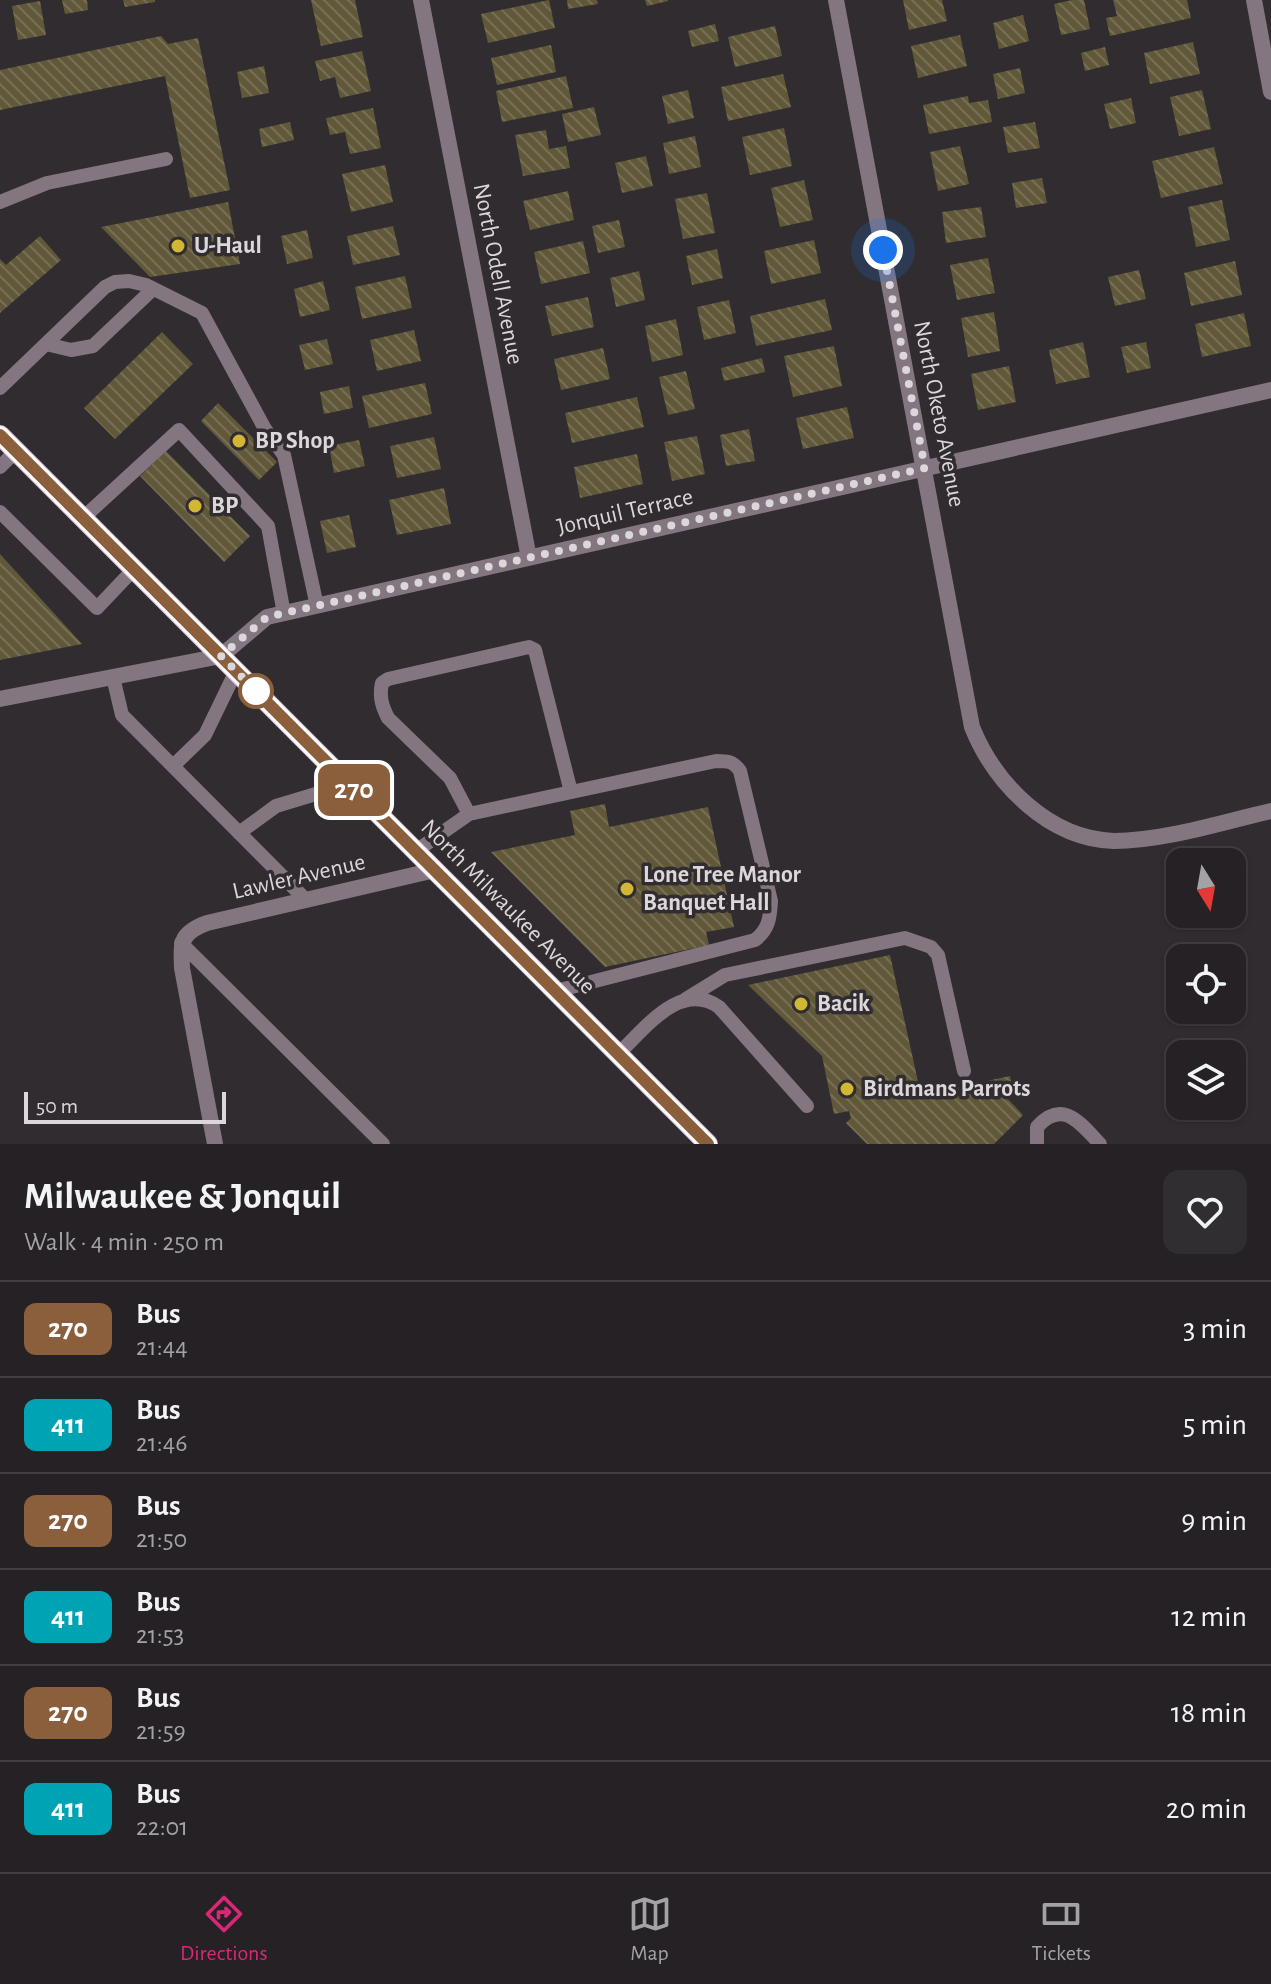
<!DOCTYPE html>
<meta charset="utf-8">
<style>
:root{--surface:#252124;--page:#312e31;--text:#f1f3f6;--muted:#a3a3a6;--line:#423e41;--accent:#db2777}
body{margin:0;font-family:"Alegreya Sans",sans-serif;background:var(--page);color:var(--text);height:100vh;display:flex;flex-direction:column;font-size:30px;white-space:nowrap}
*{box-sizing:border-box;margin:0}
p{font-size:26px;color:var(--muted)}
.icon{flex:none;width:44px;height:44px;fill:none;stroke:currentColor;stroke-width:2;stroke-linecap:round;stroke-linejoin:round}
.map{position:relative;height:1144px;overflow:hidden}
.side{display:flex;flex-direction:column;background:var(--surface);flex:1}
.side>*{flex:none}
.badge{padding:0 16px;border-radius:12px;font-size:28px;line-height:52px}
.needle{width:52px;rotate:169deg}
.buttons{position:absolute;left:1166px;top:848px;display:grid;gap:16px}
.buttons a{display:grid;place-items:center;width:80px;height:80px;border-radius:16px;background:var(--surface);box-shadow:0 2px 6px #0004,0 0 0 2px var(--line);font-size:40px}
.scale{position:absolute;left:24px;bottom:20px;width:202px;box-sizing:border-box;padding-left:8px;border:4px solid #dbd7da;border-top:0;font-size:22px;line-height:28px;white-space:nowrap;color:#dbd7da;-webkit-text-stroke:6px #312c30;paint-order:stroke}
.you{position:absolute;width:40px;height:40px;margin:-20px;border:6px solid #fff;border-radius:50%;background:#1a73e8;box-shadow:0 0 0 12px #1a73e833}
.map>.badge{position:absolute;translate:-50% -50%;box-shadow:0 0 0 4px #fff}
.round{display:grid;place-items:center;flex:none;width:84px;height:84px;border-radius:16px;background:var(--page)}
.overview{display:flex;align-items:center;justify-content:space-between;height:136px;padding:0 24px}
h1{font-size:38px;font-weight:600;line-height:60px}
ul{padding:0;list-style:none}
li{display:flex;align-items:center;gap:24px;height:96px;padding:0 24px;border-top:2px solid var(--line)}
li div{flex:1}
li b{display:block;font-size:30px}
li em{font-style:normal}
li .badge{min-width:88px;font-weight:700;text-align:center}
.dock{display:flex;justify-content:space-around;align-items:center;height:112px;border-top:2px solid var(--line);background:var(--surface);font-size:22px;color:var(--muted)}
.dock a{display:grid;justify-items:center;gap:4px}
.dock .active{color:var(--accent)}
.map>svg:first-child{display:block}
</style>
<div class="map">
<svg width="1271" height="1144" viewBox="0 0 1271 1144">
<defs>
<pattern id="building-back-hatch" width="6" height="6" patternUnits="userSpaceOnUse" patternTransform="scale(2)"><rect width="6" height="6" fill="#605839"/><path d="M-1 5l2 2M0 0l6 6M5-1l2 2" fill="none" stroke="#766f55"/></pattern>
</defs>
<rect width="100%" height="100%" fill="#312c30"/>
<path fill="url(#building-back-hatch)" d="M62,0H87L88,10L65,14Z
M123,0H155V2L125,7Z
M311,0H355L363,37L321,46Z
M549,0L555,28L488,43L481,14Z
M567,0H597L598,4L568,9Z
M645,0H668V1L647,6Z
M903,0H942L947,21L909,30Z
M1072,0H1084L1090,29L1061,35L1054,4Z
M1113,0H1187L1191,18L1110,36L1106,18L1117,16Z
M40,1L46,35L18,40L12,6Z
M1023,15L1029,41L999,49L993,23Z
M715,24L719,41L692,47L688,31Z
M775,26L782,56L735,67L728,37Z
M960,35L967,66L918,78L911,46Z
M161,36L168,44L198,38L230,190L190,198L165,76L0,110V70Z
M1193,42L1200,74L1150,84L1144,53Z
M551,45L556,72L497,85L491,58Z
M1105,47L1109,65L1085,71L1081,53Z
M362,51L371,91L340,98L335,77L320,81L315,61Z
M264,66L269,93L242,98L237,72Z
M1020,68L1025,93L998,99L993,74Z
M783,74L791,107L728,121L721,87Z
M566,76L573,108L502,122L496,91Z
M688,90L694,118L668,124L662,96Z
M1202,90L1211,129L1179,136L1170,97Z
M968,96L969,103L988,100L992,122L929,134L923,105Z
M1131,98L1136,123L1110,129L1104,104Z
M594,107L601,135L568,142L562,114Z
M373,108L381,148L350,154L345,132L330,135L326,118Z
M290,122L294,140L262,147L259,129Z
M1035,122L1040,148L1008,153L1003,127Z
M784,128L792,166L750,175L742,137Z
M546,130L549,149L566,146L570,168L523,176L515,135Z
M695,136L701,167L669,174L663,143Z
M960,146L969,184L938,191L930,152Z
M1214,147L1223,184L1161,198L1152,161Z
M646,156L653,186L622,193L615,163Z
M385,165L393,202L351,212L342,174Z
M1042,178L1047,203L1016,208L1012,183Z
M804,180L813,220L780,227L771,188Z
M568,191L574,220L530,230L523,201Z
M707,193L715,233L683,239L675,199Z
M1222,200L1230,240L1196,247L1188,207Z
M228,202L240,264L150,277L101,227Z
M981,207L986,237L946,243L942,212Z
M619,220L625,247L598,253L592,226Z
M393,226L400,255L353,265L347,236Z
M307,230L313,258L287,264L281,236Z
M40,236L61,260L0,313V259L6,265Z
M814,240L821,273L771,284L764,251Z
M583,241L590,273L541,284L534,252Z
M717,249L723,278L692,285L686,256Z
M988,258L995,293L957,300L950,265Z
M1235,261L1242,295L1191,306L1184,273Z
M1139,270L1146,299L1115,306L1108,277Z
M639,271L645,300L616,307L610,278Z
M405,276L412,308L362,319L355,287Z
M323,281L330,310L300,317L294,289Z
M588,297L594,327L552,336L545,306Z
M825,299L832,330L756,346L750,316Z
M729,300L736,333L704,340L697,307Z
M994,312L1000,351L968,357L961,318Z
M1244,313L1251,346L1202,357L1195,324Z
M676,319L683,355L652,362L645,326Z
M414,330L421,361L377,371L370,340Z
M162,332L193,364L115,439L84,408Z
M327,339L333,364L305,370L299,345Z
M1083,342L1090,377L1056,384L1049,350Z
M1146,342L1151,368L1127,373L1121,347Z
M834,346L842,386L793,397L784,356Z
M603,348L610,379L561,390L554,359Z
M762,358L765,372L724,381L721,368Z
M1009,366L1016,402L978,410L971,374Z
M686,371L695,409L668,415L659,377Z
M425,383L432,414L369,428L362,396Z
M349,386L353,408L324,414L320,392Z
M637,397L644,427L572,443L565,413Z
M218,403L277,462L259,480L201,421Z
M847,407L854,438L803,449L796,418Z
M749,429L755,461L726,466L720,435Z
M697,436L705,474L672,481L664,442Z
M434,437L441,469L397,478L390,446Z
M359,440L365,466L334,473L329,446Z
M166,451L250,536L224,562L140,476Z
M637,454L643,484L580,498L574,467Z
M444,488L451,524L397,535L389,500Z
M349,515L356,547L327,553L320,521Z
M0,554L82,644L0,660Z
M605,804L609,827L708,807L734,927L706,932L709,945L605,967L491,852L575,835L570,811Z
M890,955L921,1095L1010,1076L1013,1090L1006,1097L1023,1115L994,1144H867L846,1123L851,1118L849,1111L834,1114L822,1056L748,985Z"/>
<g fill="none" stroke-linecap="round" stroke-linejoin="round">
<path stroke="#847680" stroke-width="14" d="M0,202L47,183L166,159
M46,344L71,350L93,346L153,289
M0,388L105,287L115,282L129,281L146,285L202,313L265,429L284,455L317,606
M0,467L16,451
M0,512L97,608L134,569
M83,518L179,430L268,526L284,614
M113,677L122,715L306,900
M173,766L205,735L236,671
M469,814L450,778L388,718C382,706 379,697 382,683L388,679L529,647L535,650L571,792
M239,833L276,806L349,784
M416,851L469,814L716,761C728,761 733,761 740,771L771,901C770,918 769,929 755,940L556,991
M181,943L383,1144
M686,999L725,975L905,938L931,947L938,955L964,1071
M618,1054C645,1029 680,980 719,1007L807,1106
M1037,1144V1127C1063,1098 1081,1124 1100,1144"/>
<path stroke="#847680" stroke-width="16" d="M421,0L529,558
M836,0L972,727C995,784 1049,839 1114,841C1164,841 1222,822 1271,811
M1254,0L1271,92
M0,699L221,656L267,617L1271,390
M215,1144L182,968C181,942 180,933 207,923L435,870"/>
<path stroke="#dabed2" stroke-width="20" d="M0,435L708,1144"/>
</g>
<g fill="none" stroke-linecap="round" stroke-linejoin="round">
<defs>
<path id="line" d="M0,435L708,1144"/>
</defs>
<use href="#line" stroke="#fff" stroke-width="18"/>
<use href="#line" stroke="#8b5e3c" stroke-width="12"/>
<path stroke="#dbd7da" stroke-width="8" stroke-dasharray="0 14.4" d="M256,691L259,694L221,656L267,617L925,468L883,250"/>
</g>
<g fill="#d2b735" stroke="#312c30" stroke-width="3">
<circle cx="178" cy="246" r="8"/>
<circle cx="239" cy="441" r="8"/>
<circle cx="195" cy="506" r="8"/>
<circle cx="627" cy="889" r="8"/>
<circle cx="801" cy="1004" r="8"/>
<circle cx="847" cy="1089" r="8"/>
</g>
<circle fill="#fff" stroke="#8b5e3c" stroke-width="4" cx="256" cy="691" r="16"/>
<g text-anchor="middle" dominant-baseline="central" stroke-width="7" stroke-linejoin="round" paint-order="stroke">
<g font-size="24" font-weight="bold" fill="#dbd7da" stroke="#312c30" text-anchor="start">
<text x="194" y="246">U-Haul</text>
<text x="255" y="441">BP Shop</text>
<text x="211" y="506">BP</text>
<text x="643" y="875">Lone Tree Manor<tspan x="643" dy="28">Banquet Hall</tspan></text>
<text x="817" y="1004">Bacik</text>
<text x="863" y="1089">Birdmans Parrots</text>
</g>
<g font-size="24" fill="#dbd7da" stroke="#312c30">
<text transform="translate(498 274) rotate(79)">North Odell Avenue</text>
<text transform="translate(939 414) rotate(79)">North Oketo Avenue</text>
<text transform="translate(625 512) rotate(-13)">Jonquil Terrace</text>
<text transform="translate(299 877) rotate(-13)">Lawler Avenue</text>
<text transform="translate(508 907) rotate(45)">North Milwaukee Avenue</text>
</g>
</g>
</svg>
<div class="buttons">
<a><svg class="needle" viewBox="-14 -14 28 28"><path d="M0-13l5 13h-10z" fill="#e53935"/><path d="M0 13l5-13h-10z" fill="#a3a3a6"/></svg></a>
<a><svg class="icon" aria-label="locate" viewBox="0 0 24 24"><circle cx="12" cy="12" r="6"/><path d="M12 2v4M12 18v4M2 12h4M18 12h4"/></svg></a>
<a><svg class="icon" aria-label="layers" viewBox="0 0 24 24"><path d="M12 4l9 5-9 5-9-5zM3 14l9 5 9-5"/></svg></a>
</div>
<div class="scale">50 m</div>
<div class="you" style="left:883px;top:250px"></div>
<b class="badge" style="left:354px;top:790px;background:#8b5e3c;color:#fff">270</b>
</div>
<section class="side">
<div class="overview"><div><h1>Milwaukee &amp; Jonquil</h1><p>Walk · 4 min · 250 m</p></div><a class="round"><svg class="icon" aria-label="heart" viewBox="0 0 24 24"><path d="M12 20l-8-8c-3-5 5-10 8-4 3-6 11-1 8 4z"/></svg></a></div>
<ul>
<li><span class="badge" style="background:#8b5e3c;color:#fff">270</span><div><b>Bus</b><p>21:44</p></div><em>3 min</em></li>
<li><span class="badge" style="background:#00a3b4;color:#fff">411</span><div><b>Bus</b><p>21:46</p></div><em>5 min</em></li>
<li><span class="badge" style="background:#8b5e3c;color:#fff">270</span><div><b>Bus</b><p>21:50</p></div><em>9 min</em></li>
<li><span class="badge" style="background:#00a3b4;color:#fff">411</span><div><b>Bus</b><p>21:53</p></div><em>12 min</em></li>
<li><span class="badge" style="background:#8b5e3c;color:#fff">270</span><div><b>Bus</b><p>21:59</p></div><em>18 min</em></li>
<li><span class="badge" style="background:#00a3b4;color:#fff">411</span><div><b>Bus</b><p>22:01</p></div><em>20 min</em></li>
</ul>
</section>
<nav class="dock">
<a class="active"><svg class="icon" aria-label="directions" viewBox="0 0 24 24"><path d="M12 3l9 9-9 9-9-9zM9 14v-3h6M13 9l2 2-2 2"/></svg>Directions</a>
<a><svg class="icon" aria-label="map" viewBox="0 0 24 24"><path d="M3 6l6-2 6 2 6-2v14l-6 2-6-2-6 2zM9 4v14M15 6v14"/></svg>Map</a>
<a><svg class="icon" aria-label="tickets" viewBox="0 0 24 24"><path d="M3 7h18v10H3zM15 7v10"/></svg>Tickets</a>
</nav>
